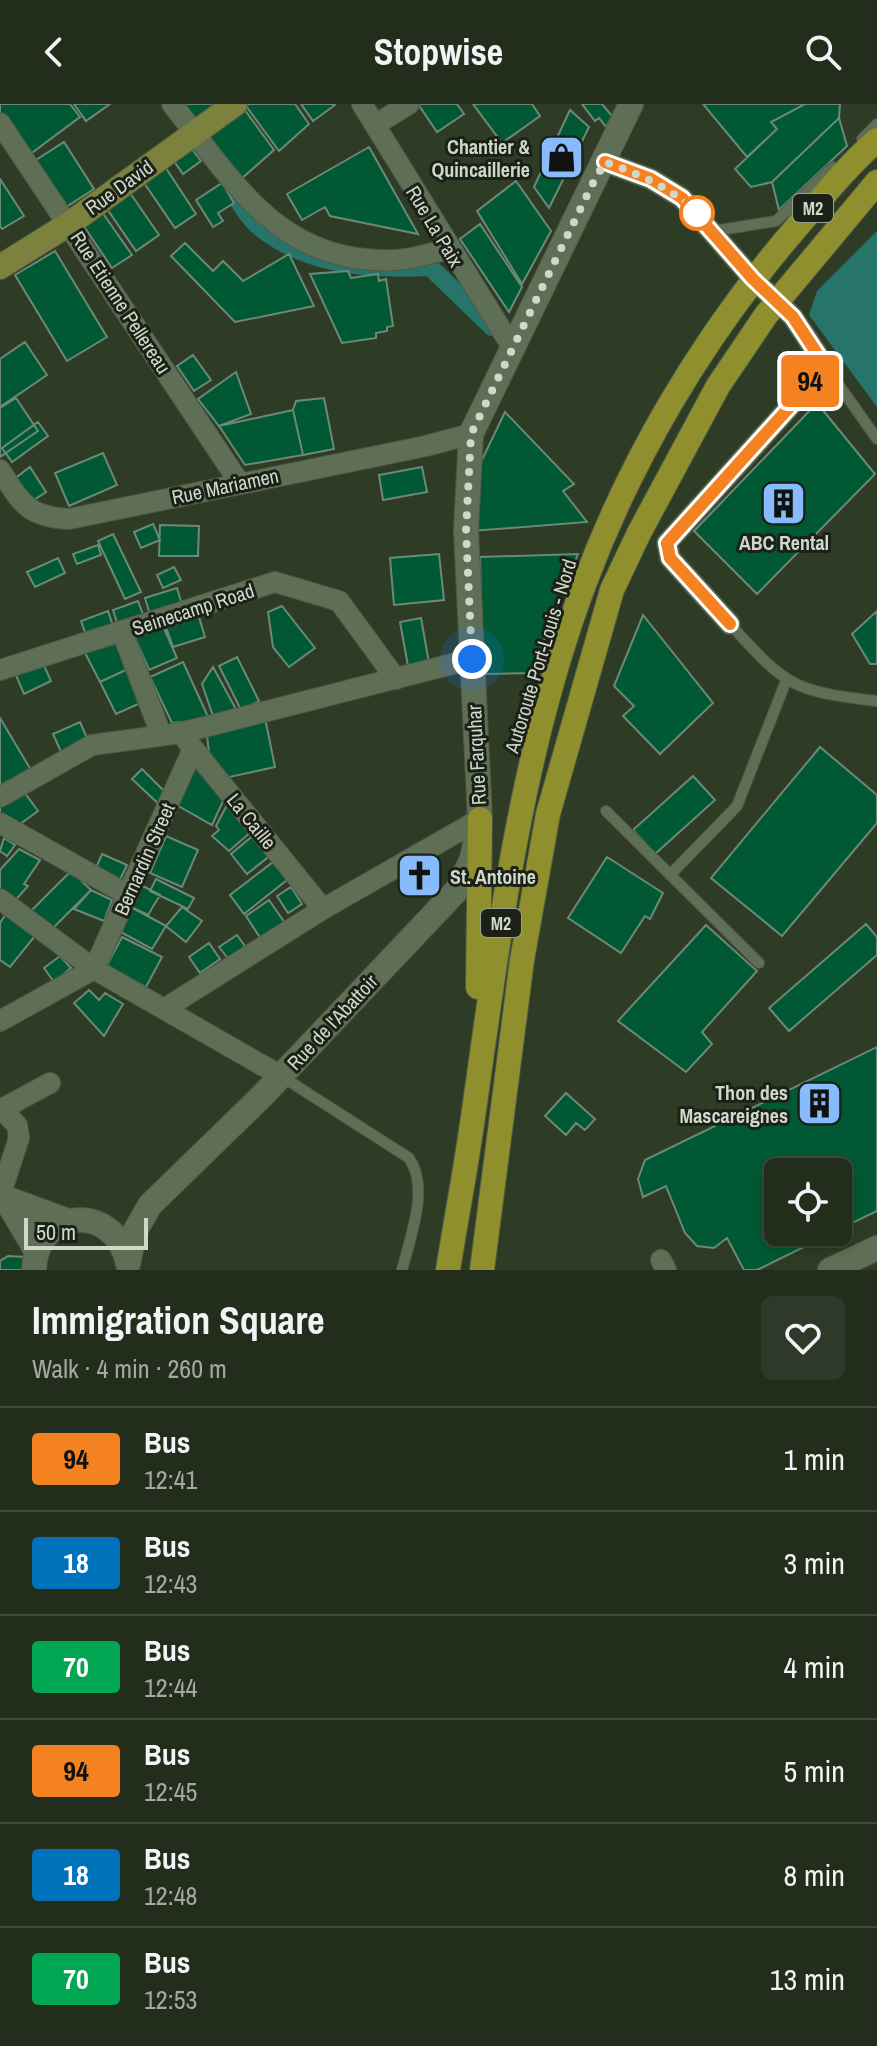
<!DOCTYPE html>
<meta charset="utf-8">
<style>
:root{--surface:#222d1c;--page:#2e3929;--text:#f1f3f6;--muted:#a2a8a3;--line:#3f493b}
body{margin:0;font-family:"Archivo Narrow",sans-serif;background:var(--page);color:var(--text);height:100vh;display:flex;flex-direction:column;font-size:30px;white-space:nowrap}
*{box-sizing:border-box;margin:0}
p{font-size:26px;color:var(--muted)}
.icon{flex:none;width:44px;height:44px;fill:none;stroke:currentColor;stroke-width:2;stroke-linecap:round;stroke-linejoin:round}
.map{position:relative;height:1166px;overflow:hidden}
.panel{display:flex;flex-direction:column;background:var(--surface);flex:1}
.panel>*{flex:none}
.badge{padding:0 16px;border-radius:6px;font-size:28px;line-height:52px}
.tools{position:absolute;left:764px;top:1054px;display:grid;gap:16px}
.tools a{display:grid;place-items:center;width:88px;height:88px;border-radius:12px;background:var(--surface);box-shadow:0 4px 12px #0003,0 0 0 2px var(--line);font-size:40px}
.scale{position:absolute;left:24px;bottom:20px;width:124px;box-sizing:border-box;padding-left:8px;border:4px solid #cfd8ca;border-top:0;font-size:22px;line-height:28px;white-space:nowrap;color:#cfd8ca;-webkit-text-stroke:6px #1b2116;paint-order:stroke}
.you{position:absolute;width:40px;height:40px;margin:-20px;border:6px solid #fff;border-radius:50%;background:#1a73e8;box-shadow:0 0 0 12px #1a73e833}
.map>.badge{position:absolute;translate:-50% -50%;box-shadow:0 0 0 4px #fff}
.round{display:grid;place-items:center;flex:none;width:84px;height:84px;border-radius:12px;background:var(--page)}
.headline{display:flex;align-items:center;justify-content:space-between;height:136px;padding:0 32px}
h1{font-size:38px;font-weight:700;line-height:60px}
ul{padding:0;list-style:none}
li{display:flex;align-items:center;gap:24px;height:104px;padding:0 32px;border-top:2px solid var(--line)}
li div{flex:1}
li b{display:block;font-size:30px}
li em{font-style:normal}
li .badge{min-width:88px;font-weight:700;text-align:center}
header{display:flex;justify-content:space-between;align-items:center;height:104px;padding:0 32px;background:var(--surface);font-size:36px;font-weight:700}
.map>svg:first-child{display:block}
</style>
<header><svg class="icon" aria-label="back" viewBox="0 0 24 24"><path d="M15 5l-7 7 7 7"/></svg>Stopwise<svg class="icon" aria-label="search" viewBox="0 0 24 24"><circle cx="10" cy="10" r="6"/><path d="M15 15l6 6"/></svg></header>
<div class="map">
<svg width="877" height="1166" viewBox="0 0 877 1166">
<rect width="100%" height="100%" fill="#2e3c25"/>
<path fill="#27756a" d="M877,127V303L809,211L817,187Z"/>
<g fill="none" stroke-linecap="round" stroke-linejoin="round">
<path stroke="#27756a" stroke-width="18" d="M231,85C239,97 246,111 257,121C305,162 369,166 430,163L492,223"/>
</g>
<path fill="#005934" stroke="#6c8977" stroke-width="2" d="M0,0H70L80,13L29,51L0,13Z
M74,0H110L86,17Z
M175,0H219L191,21Z
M249,0H295L309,20L279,47L246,2Z
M301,0H334L335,1L313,17Z
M418,0H457L464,10L437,28Z
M473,0H532L540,12L502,39Z
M582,0H602L612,12L606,23L599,14L595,17Z
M703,0H805L771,18L777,25L747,53Z
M805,0H840L839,14L772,78L751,83L735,65L777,25L771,18Z
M244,5L274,46L241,75L201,30Z
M570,6L589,23L549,104L534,83Z
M839,14L847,42L779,106L772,78Z
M64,38L94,85L66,103L36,56Z
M189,41L201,57L183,70L171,53Z
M369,43L418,130L330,112L325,103L302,116L287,90Z
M162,58L196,110L175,124L140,73Z
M0,75L24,112L2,125L0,122Z
M516,77L551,127L522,180L477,107Z
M222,79L234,99L218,109L223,117L213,123L196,96Z
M126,83L159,131L136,147L103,99Z
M102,108L132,151L112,164L83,121Z
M480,120L522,183L509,208L460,135Z
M185,139L213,167L223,157L243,177L289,150L314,202L235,218L171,152Z
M55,147L107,233L67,257L15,171Z
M348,167L351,174L378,170L379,177L386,175L393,222L387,223V227L376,229V234L342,239L310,170Z
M25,238L47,271L0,303V255Z
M193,251L211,276L194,287L177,262Z
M236,268L251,310L219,322L198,295Z
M16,294L38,327L0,353V304Z
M324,294L334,345L303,351L293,306L296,297Z
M817,299L875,370L757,490L694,427Z
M293,306L303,351L245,361L219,322Z
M505,308L574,380L563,387L587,418L471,427L480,360Z
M38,318L48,332L12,358L2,344Z
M103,349L117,381L69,402L55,369Z
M30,363L46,388L31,398L14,375Z
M422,363L427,388L383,396L379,371Z
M153,420L160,436L141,444L134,428Z
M160,421L199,422L198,452H159Z
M113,430L141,488L125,495L98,437Z
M98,441L101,451L77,460L73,450Z
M439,450L444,496L394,501L390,454Z
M578,450L531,569L483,570L480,453Z
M58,454L65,469L35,483L27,468Z
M174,463L181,476L163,484L157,471Z
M177,484L183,504L151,514L145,494Z
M138,497L145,516L119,525L113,506Z
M282,502L315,544L289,563L273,543L268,508Z
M108,507L114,525L87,534L81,517Z
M877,507V560H870L852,530Z
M643,511L713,599L660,650L623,612L634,602L614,582Z
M199,513L205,533L173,543L166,523Z
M421,514L429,559L408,562L400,518Z
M163,522L177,554L149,566L135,534Z
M115,534L130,564L100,578L85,549Z
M237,553L259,597L241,606L219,562Z
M42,557L51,577L24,590L15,569Z
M183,558L209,615L172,619L150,573Z
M213,563L237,607L213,612L202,580Z
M130,564L145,597L116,610L100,578Z
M0,614L31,666L0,681Z
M265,614L275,663L225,674L209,650L207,631Z
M80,618L88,636L61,648L53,630Z
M820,643L877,691V719L782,832L711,774Z
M196,661L224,695L212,721L173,699Z
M142,665L169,692L163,704L132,675Z
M693,672L715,696L655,750L633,726Z
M22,685L38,707L12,726L0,713V698Z
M228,699L252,727L229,747L212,732L219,726L216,722Z
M255,730L272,750L247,770L231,750Z
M166,732L198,746L182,783L150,769Z
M4,734L15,741L7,752L0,747Z
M19,745L40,756L24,780L28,782L13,799L0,787V766Z
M102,750L127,761L117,782L93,771Z
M607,753L663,789L650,815L645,812L621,849L568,814Z
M429,757L437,769L412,788L400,774Z
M273,758L287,776L244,810L230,791Z
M71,767L91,786L51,826L31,807Z
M156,775L194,794L188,805L150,787Z
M139,780L160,791L148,811L129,802Z
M291,783L302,800L288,809L277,792Z
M91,786L112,796L104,817L74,805Z
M269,796L285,819L261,835L246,812Z
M129,802L166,822L152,845L117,826Z
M182,803L202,817L186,838L166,822Z
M6,810L35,832L10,863L0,856V819Z
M866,820L877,833V851L789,927L769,904Z
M706,821L757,867L702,928L712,940L686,968L618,917Z
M237,831L247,845L230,857L219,843Z
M122,833L162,853L146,883L106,863Z
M209,839L220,855L200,869L189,853Z
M60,852L71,864L54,878L44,864Z
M89,886L99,896L105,889L123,900L104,932L74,899Z
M877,943V1107L838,1126V1068H778V1128H834L757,1166H744L727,1134L714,1144L697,1142L685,1129L666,1082L643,1093L638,1075L645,1056Z
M566,989L595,1015L585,1026L576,1019L566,1031L545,1012Z
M8,1152L25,1153L24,1166H0V1157Z"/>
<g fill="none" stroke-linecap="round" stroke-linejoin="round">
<defs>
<path id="lane" d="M862,35L877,20
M714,127L776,117L833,63
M819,253L877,335
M730,520C787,583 792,587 877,597
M606,707L759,859
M670,771L737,702L786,577
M281,972L409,1054C430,1084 410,1133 402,1166"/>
<path id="street" d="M172,0C234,78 280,161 394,156C412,156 431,149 448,145
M362,0L512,243
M0,19L239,378
M375,21L409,0
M605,58L651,75L682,94L753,175L793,213L818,251L814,270L804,287L667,439L670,454L730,520
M0,366C21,398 27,413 69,415L426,342L471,330
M122,528L161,630
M0,566L275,478L339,497L396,575
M187,637L323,805
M0,693L92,641L181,629L472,555
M0,719L128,791
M0,795L94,865L281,972
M164,905L323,805L480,715
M0,917L94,865L193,645
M0,1004L17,1021L19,1034L0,1092
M2,1005L50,979
M661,1156L666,1166"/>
<path id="secondary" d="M0,1092L68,1117
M5,1094L36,1146
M128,1160L135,1127L150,1101L262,992L457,786L472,755L480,715L466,427L471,330L631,0
M34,1166C36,1103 116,1098 128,1160
M830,1166L877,1144"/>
<path id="primary" d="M0,163L69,120L235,0"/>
<path id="highway" d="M478,883L480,715
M448,1166C456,1115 466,1064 473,1013C499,832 520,650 585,478C631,355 701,237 785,137C815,102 843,66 877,36
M482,1166L522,856L548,710L612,486L639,429L718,282L766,211L877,78"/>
</defs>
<use href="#lane" stroke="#4e5946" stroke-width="12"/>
<use href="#street" stroke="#4e5946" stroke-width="22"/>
<use href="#secondary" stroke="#4e5946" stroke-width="26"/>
<use href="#primary" stroke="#4e5946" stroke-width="26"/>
<use href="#highway" stroke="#4e5946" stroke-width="26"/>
<use href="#lane" stroke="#5f6f55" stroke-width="10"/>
<use href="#street" stroke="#5f6f55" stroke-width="20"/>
<use href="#secondary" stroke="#5f6f55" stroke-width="24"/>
<use href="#primary" stroke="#7c823e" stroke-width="24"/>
<use href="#highway" stroke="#8f8f2e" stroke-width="24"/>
</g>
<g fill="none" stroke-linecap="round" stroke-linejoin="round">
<defs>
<path id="line" d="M605,58L651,75L682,94L753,175L793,213L818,251L814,270L804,287L667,439L670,454L730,520"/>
</defs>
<use href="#line" stroke="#fff" stroke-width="18"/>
<use href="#line" stroke="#f58220" stroke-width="12"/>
<path stroke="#cfd8ca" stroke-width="8" stroke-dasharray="0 14.4" d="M472,555L466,427L471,330L592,81L605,58C641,71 671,84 700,111L697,109"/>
</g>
<defs>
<symbol id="shop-square" viewBox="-11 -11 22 22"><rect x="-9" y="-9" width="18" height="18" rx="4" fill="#87bbfb" stroke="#1b2116"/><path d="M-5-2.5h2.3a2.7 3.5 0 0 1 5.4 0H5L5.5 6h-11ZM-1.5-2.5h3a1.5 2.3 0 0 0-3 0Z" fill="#111"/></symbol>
<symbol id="building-square" viewBox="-11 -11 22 22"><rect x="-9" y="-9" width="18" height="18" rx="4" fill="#87bbfb" stroke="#1b2116"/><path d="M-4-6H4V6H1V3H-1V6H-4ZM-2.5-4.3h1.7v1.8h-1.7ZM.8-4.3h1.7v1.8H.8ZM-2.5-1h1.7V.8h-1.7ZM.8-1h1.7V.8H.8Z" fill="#111"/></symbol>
<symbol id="church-square" viewBox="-11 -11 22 22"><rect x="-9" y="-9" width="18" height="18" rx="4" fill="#87bbfb" stroke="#1b2116"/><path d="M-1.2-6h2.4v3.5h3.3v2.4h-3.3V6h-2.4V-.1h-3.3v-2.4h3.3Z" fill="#111"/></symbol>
</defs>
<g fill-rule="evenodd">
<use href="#shop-square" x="536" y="28" width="51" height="51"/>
<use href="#building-square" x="758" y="374" width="51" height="51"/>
<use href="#church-square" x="394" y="746" width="51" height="51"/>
<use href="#building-square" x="794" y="974" width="51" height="51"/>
</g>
<circle fill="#fff" stroke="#f58220" stroke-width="4" cx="697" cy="109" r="16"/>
<g text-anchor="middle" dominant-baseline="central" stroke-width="6" stroke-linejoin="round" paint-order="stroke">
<g fill="#1b2116" stroke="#99a194" stroke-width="2">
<rect x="793" y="90" width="40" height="28" rx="6"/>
<rect x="481" y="805" width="40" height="28" rx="6"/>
</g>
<g font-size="18" font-weight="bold" fill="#cfd8ca">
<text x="813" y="104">M2</text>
<text x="501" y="819">M2</text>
</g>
<g font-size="20" font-weight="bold" fill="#cfd8ca" stroke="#1b2116" text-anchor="end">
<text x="530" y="42">Chantier &amp;<tspan x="530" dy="23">Quincaillerie</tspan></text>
<text x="784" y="438" text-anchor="middle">ABC Rental</text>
<text x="450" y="772" text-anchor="start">St. Antoine</text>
<text x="788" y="988">Thon des<tspan x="788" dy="23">Mascareignes</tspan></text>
</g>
<g font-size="20" fill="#cfd8ca" stroke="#1b2116">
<text transform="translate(119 83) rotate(-36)">Rue David</text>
<text transform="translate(435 122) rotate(59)">Rue La Paix</text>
<text transform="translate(121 198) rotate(57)">Rue Etienne Pellereau</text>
<text transform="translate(225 382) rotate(-12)">Rue Mariamen</text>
<text transform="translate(193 505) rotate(-18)">Seinecamp Road</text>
<text transform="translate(540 552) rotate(-73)">Autoroute Port-Louis - Nord</text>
<text transform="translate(476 651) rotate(-93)">Rue Farquhar</text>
<text transform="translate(252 717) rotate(51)">La Caille</text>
<text transform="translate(144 755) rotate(-66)">Bernardin Street</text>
<text transform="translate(332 918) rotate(-47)">Rue de l'Abattoir</text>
</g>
</g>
</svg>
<div class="tools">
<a><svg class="icon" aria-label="locate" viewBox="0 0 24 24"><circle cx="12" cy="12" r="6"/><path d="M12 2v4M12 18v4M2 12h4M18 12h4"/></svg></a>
</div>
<div class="scale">50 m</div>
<div class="you" style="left:472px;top:555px"></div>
<b class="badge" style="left:810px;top:277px;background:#f58220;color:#111">94</b>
</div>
<section class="panel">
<div class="headline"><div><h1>Immigration Square</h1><p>Walk · 4 min · 260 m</p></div><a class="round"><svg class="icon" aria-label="heart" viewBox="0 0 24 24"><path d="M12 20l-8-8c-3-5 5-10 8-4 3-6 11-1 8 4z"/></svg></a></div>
<ul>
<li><span class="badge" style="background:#f58220;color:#111">94</span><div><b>Bus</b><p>12:41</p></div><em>1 min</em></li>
<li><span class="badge" style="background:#0072bc;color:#fff">18</span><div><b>Bus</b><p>12:43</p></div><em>3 min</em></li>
<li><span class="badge" style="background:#00a651;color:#fff">70</span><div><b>Bus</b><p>12:44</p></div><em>4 min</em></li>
<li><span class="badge" style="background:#f58220;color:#111">94</span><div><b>Bus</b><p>12:45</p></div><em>5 min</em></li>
<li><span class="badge" style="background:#0072bc;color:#fff">18</span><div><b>Bus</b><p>12:48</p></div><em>8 min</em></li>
<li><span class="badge" style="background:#00a651;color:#fff">70</span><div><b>Bus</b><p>12:53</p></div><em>13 min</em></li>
</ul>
</section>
